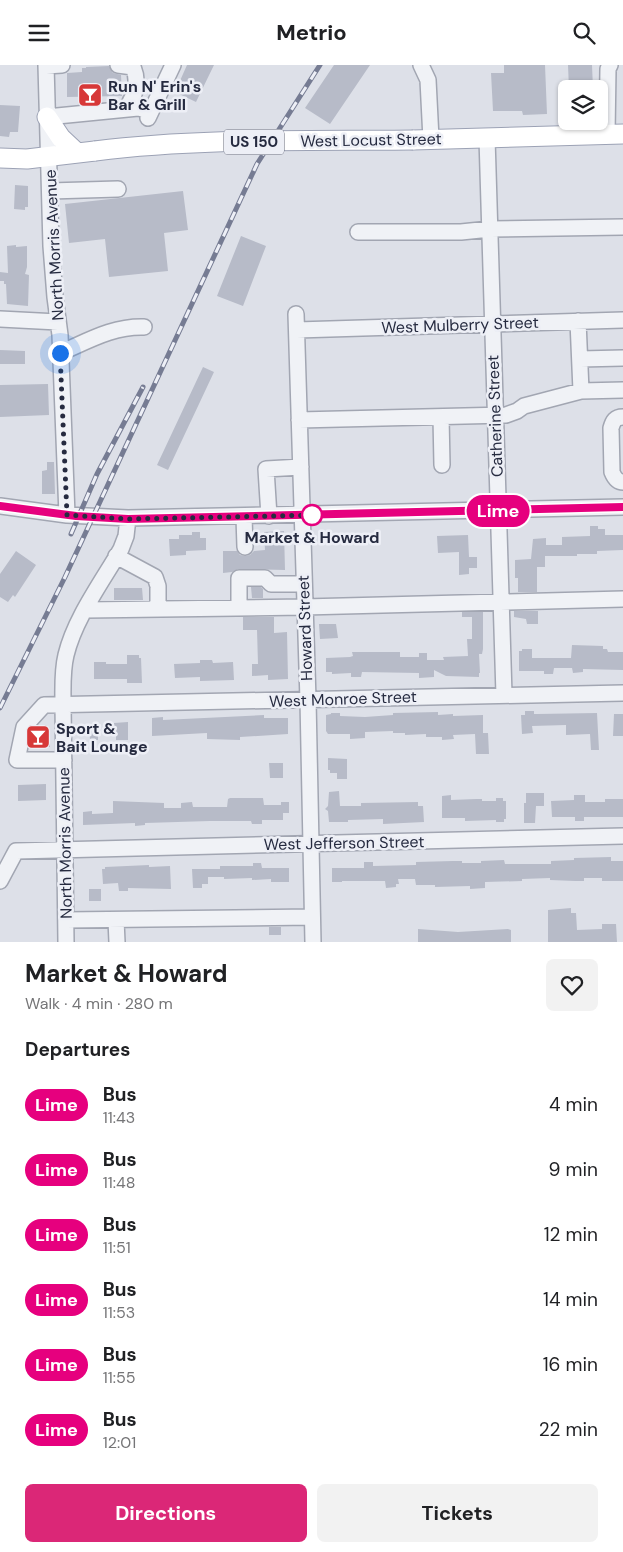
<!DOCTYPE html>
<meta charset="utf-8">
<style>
:root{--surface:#fff;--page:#f2f2f2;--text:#202124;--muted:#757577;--accent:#db2777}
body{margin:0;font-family:"DM Sans",sans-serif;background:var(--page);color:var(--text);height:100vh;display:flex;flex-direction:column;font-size:19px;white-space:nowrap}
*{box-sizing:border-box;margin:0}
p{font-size:16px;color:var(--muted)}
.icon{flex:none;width:28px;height:28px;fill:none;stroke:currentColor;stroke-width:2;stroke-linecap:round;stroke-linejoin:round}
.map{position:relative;height:877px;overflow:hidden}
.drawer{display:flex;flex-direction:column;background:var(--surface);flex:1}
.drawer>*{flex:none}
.badge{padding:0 10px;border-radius:16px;font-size:18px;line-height:32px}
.controls{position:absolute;left:558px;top:15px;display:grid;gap:10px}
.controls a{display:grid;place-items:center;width:50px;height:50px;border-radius:8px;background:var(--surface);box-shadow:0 1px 4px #0004;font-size:25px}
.you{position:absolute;width:25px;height:25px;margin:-12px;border:4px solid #fff;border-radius:50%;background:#1a73e8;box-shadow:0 0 0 8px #1a73e833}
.map>.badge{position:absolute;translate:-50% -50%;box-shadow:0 0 0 2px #fff}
h2{padding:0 25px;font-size:19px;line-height:45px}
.round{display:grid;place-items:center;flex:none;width:52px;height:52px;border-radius:8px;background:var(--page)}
.headline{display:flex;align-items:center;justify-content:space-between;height:85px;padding:0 25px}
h1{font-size:24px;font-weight:700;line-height:38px}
.primary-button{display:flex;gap:10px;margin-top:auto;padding:10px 25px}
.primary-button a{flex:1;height:58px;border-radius:8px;background:var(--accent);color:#fff;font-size:20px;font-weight:700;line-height:58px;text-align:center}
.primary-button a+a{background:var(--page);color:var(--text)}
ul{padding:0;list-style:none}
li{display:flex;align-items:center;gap:15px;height:65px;padding:0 25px}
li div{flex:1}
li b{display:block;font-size:19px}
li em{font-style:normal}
li .badge{min-width:55px;font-weight:700;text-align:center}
header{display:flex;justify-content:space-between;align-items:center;height:65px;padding:0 25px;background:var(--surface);font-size:22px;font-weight:700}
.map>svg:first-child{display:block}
</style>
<header><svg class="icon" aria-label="menu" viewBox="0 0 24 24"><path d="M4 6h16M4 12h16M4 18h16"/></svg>Metrio<svg class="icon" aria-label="search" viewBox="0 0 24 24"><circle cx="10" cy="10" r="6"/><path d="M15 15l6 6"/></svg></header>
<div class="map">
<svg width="623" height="877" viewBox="0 0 623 877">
<rect width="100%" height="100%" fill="#dde0e8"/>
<path fill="#b7bbc8" d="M187,0H214L196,37L175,27Z
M334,0H370L330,59L305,43Z
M504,0H545L547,49L523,50L522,46H493L491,8H504Z
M568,0H592L593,24H569Z
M109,1L113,8L121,10L122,31L67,32V8L82,7V3H86V2Z
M0,40L20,41L18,67H10L9,72L0,71Z
M15,120L28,121V142H25V145L14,144Z
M183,126L188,165L164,168L168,206L109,212L105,174L69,178L65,139Z
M241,171L266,181L243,241L217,231Z
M16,180V182L27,181V202L25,209L29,210L28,241L7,239L6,219H4V216H0V207L8,208L7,181Z
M0,285L25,286V299H0Z
M203,302L214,307L168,405L157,400Z
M48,319L49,350L0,352V320Z
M47,397H54L55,429H42V406L47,405Z
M590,461H598V464H605V470H623V485L597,486V489H577V491H545V502H537V527H518V513H515V495L531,494L533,474L546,473V480H562V472L590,471Z
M284,466L285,505L239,504L232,507L223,508V486H237L240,490L245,491L250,490L254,486L265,485L264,467Z
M192,467H200V473H206V485L186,486V490L170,491L169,474H179V470H192Z
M468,470L469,492H477V503H469V509L459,510V487L438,488L437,471Z
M16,486L36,500L15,532L13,530L8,537L0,532V509Z
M251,522H261L263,524V533H252Z
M114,523H142L143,535H114Z
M514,546H538V559H527L526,554L514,552Z
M462,547H483V584L482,589H479L480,608H479V612L446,611L434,605V612L419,613V608L362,607L361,612H351V608L332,609V607H326V593L350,592L353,591L352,587H400V592H419V588H427V595H444L443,592L468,591L467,574H472V552H462Z
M243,552H274V568L287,567L288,614L268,615V610L252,611V599H258L257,565H243Z
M319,559H336L338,573L320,574Z
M572,580L603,581V584H607L608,587H623V605L583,604V607L573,608L572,603H554L553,609H544V606H519V586H522V584H532V593H571Z
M127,590H139V593H141L142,618H127V614H94V597H106V599H127Z
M200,595H212L213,598L233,597L234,615L200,616V612L175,613L174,599L200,598Z
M525,646H534V649H537L597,648L599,685H591L590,669L566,670V660L532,661L533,668L522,669L521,650H525Z
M438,647V650L453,649V651L483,650V668H488L489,689H476L475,669L453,670L454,674L442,675V672H426V669L405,670V668H393V666L365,667V673L350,674V669H328L326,666V650L331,649V648H340V651L365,652L393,650V648Z
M614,649H623V671H613Z
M264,650V653H288V669L240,672V675L207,674V668L152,671V653L163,652V655Z
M128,657V675H116V668H114V658Z
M98,658V675H90L89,659Z
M37,662H49L50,682H29L33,666Z
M328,693L347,694V714H337V708H330V705H328Z
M269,698H283V713H270Z
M46,719V735L18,736V720Z
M339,726L340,741H361V738L418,737V741H423L424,757L383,759V754L348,755V757H329L328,746L325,744L328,741L329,727Z
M526,728H544V741H536L535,758H524V738H526Z
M451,730V735L476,734H482V736H496V733H503V736H506V754H504V757H496V755L465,756V753H442V731Z
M574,730H585V737H605V734H623V752H584V756H575V752H552L551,736L574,735Z
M230,733H263L264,740H281V737H289V748H283V755H262V759H252L251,756H210L145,758V760L135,761V758L83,760V747L92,746V749L113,748V736L164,738V743H181V738L192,737L193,742H227L228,734Z
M611,792V796H623V816H602V813H584V816H575L550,815V813L522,814V816L485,817V823L470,824V821L435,822V820H416L415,814H398L399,819H396V822L386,823L385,816H342V817H332V803H364V797H373V801L416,800V797L453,796H462V798H481V796L504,795L505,799H551V796L574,795V793Z
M253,798H261L262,803H289V817H271V814L252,815V813L224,814V812H208V819H202V823H193L192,804H220V801H253Z
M149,800V802L170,801L171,824L128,823V826H119L118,818L103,819L102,804H105V802Z
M89,824H101V836H89Z
M571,843V848H576L577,865L602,864V859H616L617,877H548V845Z
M269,862H281V870H269Z
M418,864L458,867L508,864L511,865V877H418Z"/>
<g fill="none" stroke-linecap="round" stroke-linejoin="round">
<defs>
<path id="minor" d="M46,0L51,181L55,232L60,270L67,450
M118,0L133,2C137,11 137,22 133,32C130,36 129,38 129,44
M421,0L428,15L431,74
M46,1L62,0
M47,52L138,43L151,46
M148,53L173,0
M607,69L608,4L610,0
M487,73L504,630
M50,126L118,124
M358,167H461L490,164L623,162
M296,249L308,635L313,877
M0,254L58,257
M578,256L581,326L623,325
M297,265L623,255
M60,288C88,276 113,261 144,262
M580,294L623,293
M441,352L442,400
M623,352C615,352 613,356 611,363L612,407C614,412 617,417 623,417
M299,355L506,350L517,346L524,341L581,326
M0,441L67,450L128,453L623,442
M269,451L266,404L301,402
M244,452L245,482
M116,491L155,512L158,521V544
M239,543V513H265L271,519H303
M86,545L304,542L623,534
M64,695H17L24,662L44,640L623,628
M0,816L16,786L623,771
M66,855L312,852
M116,855L117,877
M66,877L63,639C63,623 62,606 66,590C75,553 102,517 121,484L126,471L128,453"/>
<path id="major" d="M47,52L61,73L77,88
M413,75L623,69
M0,93L27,94L95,86"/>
</defs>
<use href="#minor" stroke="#a2a6b2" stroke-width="18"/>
<use href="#major" stroke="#9ca2b5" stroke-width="21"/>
<use href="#minor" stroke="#f0f2f6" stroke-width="15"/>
<use href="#major" stroke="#fff" stroke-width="19"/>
<defs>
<path id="rail" d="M71,469L97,409L143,322
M0,643L65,512L257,99L320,0"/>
</defs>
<use href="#rail" stroke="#767c93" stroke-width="5"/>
<use href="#rail" stroke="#edeff6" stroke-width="3" stroke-dasharray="9" stroke-linecap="butt"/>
<defs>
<path id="major-bridge" d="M95,86C200,73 307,76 413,75"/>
</defs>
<use href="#major-bridge" stroke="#9ca2b5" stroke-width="21" stroke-linecap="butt"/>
<use href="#major-bridge" stroke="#fff" stroke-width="19"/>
</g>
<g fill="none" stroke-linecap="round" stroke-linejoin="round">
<defs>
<path id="line" d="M0,441L76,451L128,454L623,442"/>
</defs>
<use href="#line" stroke="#fff" stroke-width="11"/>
<use href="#line" stroke="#e6007e" stroke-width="8"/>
<path stroke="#262b40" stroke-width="5" stroke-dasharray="0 9" d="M60,288L67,450L128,454L320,450H312"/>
</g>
<defs>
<symbol id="bar-square" viewBox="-11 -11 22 22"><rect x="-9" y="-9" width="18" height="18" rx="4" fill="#d73838" stroke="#edeff6"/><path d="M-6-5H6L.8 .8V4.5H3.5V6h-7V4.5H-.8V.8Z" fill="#fff"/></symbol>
</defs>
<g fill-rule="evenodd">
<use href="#bar-square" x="76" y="16" width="28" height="28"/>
<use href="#bar-square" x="24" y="658" width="28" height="28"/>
</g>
<circle fill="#fff" stroke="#e6007e" stroke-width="2.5" cx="312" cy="450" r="10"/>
<g text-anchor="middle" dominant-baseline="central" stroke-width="5" stroke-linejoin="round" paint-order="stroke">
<rect fill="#edeff6" stroke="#626677" stroke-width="1" x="224" y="64.5" width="60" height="25" rx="4"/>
<g font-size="15" font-weight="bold" fill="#262b40">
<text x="254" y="77">US 150</text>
</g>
<g font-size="16" font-weight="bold" fill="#262b40" stroke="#edeff6" text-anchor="start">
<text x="108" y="21">Run N' Erin's<tspan x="108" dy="18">Bar &amp; Grill</tspan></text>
<text x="56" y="663">Sport &amp;<tspan x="56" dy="18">Bait Lounge</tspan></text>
</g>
<g font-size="16" fill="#262b40" stroke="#edeff6">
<text transform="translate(371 75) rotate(-1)">West Locust Street</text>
<text transform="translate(54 180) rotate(-93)">North Morris Avenue</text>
<text transform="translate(460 260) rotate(-2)">West Mulberry Street</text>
<text transform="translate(495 351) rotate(-92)">Catherine Street</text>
<text transform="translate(305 563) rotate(-92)">Howard Street</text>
<text transform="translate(343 634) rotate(-2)">West Monroe Street</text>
<text transform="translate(65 778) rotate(-91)">North Morris Avenue</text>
<text transform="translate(344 778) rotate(-1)">West Jefferson Street</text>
</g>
<g font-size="16" font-weight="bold" fill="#262b40" stroke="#edeff6">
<text x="312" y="472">Market &amp; Howard</text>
</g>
</g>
</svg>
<div class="controls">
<a><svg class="icon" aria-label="layers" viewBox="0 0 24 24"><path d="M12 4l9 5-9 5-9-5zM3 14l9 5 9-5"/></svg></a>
</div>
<div class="you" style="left:60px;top:288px"></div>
<b class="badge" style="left:498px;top:446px;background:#e6007e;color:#fff">Lime</b>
</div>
<section class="drawer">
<div class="headline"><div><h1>Market &amp; Howard</h1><p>Walk · 4 min · 280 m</p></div><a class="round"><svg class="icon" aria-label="heart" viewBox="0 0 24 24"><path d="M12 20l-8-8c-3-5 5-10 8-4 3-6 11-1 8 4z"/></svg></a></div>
<h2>Departures</h2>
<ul>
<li><span class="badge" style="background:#e6007e;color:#fff">Lime</span><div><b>Bus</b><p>11:43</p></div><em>4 min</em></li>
<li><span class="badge" style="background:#e6007e;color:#fff">Lime</span><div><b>Bus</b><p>11:48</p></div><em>9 min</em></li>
<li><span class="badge" style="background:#e6007e;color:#fff">Lime</span><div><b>Bus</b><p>11:51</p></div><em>12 min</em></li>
<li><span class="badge" style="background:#e6007e;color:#fff">Lime</span><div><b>Bus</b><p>11:53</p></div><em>14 min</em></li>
<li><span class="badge" style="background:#e6007e;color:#fff">Lime</span><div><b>Bus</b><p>11:55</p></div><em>16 min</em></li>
<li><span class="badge" style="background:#e6007e;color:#fff">Lime</span><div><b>Bus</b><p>12:01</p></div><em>22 min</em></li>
</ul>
<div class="primary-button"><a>Directions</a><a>Tickets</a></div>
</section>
